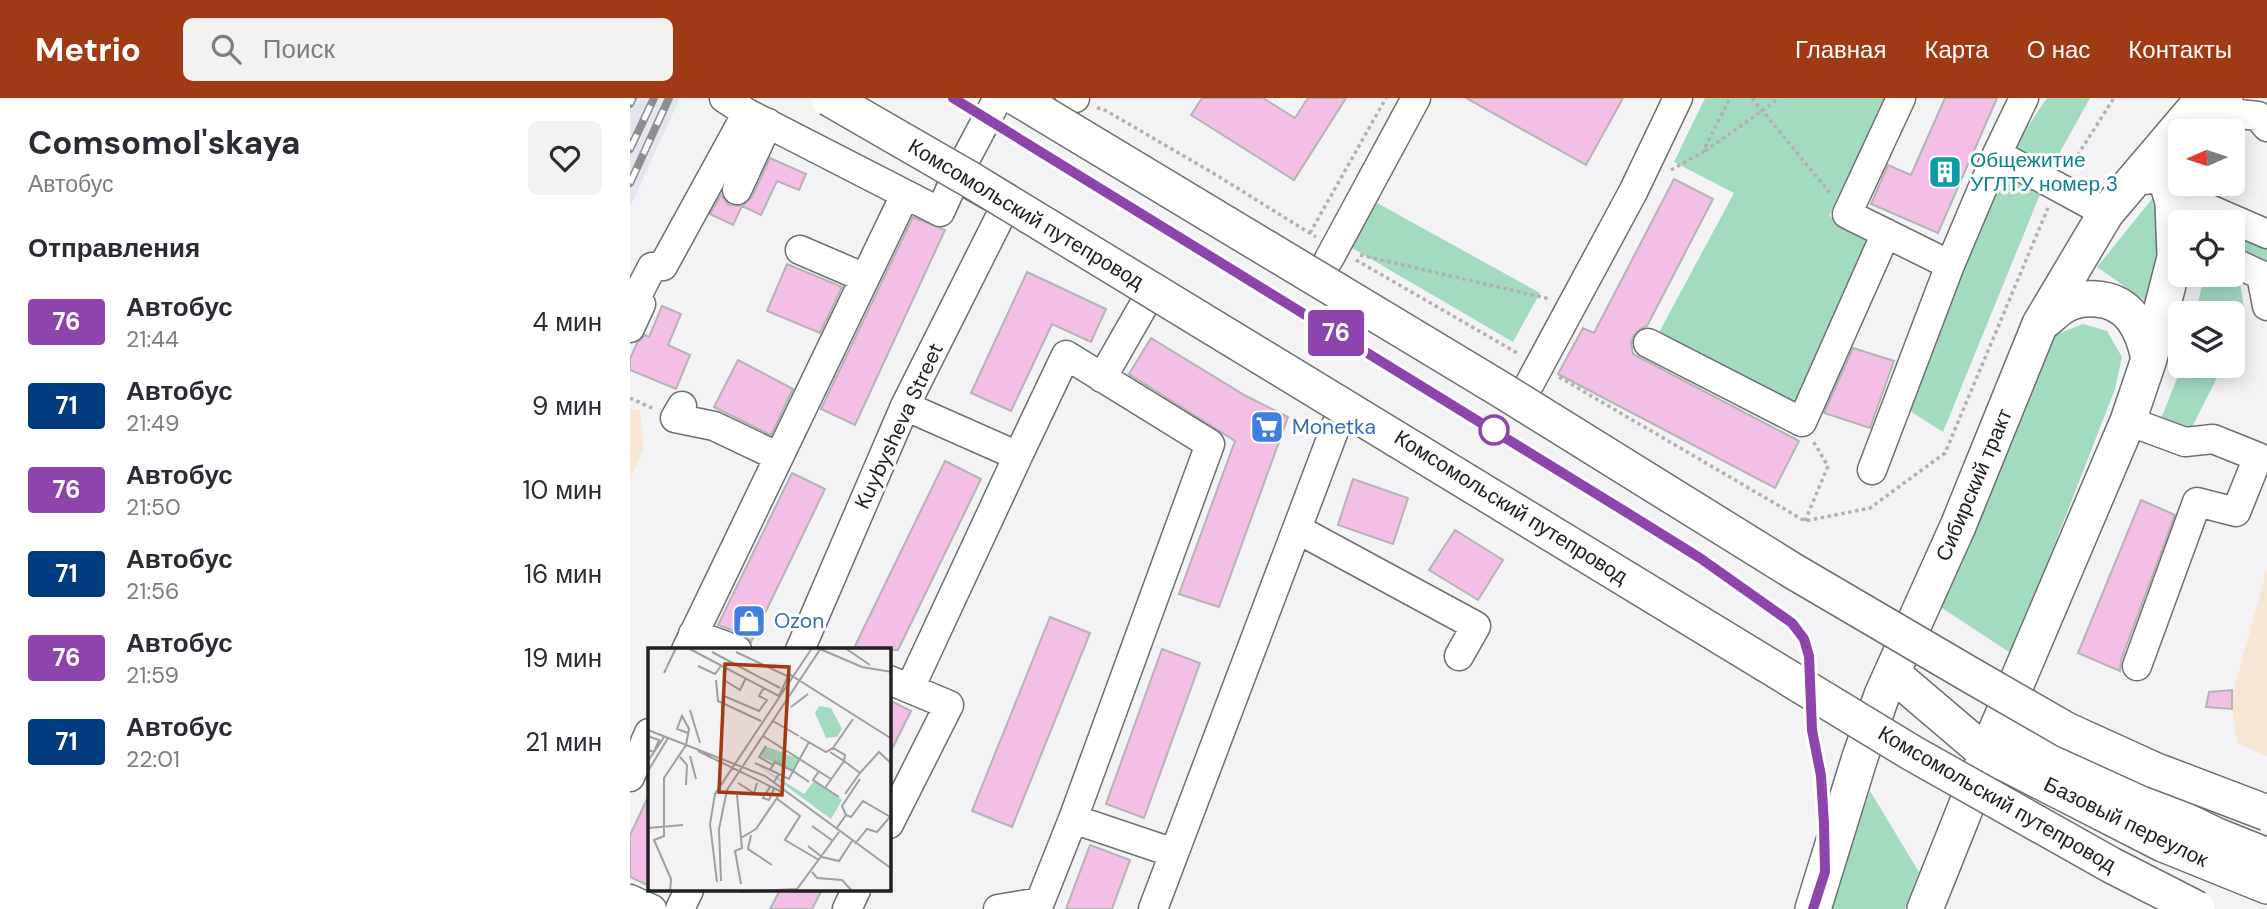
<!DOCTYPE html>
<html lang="ru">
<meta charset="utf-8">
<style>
:root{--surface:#fff;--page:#f2f2f3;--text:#2b2b33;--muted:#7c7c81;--accent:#a03a15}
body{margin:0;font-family:"DM Sans",sans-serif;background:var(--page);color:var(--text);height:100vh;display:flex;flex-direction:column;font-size:26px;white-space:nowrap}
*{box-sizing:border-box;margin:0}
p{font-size:23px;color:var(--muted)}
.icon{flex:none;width:38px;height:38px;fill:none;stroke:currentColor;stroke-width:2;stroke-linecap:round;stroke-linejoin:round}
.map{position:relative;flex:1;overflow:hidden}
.details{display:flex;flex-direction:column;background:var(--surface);width:630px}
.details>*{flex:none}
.badge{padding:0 14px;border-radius:5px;font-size:24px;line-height:46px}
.needle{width:46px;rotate:267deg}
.fabs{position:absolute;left:1538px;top:21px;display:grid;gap:14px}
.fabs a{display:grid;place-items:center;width:77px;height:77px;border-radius:10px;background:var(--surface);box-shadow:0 4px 18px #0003;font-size:35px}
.map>.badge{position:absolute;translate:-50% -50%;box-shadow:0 0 0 4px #fff}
h2{padding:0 28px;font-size:26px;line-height:63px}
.round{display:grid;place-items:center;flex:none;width:74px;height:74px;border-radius:10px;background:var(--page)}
.head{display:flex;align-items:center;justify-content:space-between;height:119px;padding:0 28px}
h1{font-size:33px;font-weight:700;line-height:52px}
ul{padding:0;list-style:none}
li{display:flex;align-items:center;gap:21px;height:84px;padding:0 28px}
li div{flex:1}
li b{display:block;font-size:26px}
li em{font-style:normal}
li .badge{min-width:77px;font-weight:700;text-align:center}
header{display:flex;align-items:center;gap:42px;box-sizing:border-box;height:98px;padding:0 35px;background:var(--accent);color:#fff}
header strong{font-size:33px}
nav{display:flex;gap:38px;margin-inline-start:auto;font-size:24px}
.search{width:490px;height:63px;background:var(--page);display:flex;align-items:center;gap:18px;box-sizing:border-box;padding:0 24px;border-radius:10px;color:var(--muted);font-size:26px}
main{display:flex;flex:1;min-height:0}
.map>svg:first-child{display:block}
</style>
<header>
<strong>Metrio</strong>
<div class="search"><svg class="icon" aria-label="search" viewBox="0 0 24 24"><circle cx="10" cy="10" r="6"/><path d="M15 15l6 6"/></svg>Поиск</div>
<nav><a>Главная</a><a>Карта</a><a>О нас</a><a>Контакты</a></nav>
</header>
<main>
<section class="details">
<div class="head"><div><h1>Comsomol'skaya</h1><p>Автобус</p></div><a class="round"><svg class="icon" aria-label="heart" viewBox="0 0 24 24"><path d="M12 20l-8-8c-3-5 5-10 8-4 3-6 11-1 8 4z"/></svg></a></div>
<h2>Отправления</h2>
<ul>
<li><span class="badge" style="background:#8e44ad;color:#fff">76</span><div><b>Автобус</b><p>21:44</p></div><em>4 мин</em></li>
<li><span class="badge" style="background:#003b80;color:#fff">71</span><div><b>Автобус</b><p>21:49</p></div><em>9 мин</em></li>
<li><span class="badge" style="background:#8e44ad;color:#fff">76</span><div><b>Автобус</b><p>21:50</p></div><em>10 мин</em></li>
<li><span class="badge" style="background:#003b80;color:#fff">71</span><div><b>Автобус</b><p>21:56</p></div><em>16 мин</em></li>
<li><span class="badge" style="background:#8e44ad;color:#fff">76</span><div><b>Автобус</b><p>21:59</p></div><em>19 мин</em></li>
<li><span class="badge" style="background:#003b80;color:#fff">71</span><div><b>Автобус</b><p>22:01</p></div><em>21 мин</em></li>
</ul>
</section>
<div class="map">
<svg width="1637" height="811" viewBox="0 0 1637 811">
<rect width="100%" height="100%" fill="#f3f3f5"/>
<path fill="#e3e6ef" d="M0,0H50L0,109Z"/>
<path fill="#f8e6d5" d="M0,311L10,312L14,351L0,382Z
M1637,471V658L1607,645L1602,611V598Z"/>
<path fill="#a3dbc1" d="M1075,0H1255L1199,118L1243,141L1159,324L1019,253L1104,95L1044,64Z
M1417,0H1460L1420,72L1313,334L1277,311L1381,53Z
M1526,96L1530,100L1527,152L1520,206L1467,169Z
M740,101L910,195L883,244L717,147Z
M1603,133L1637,149V163L1614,152L1603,149Z
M1575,177L1609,178C1613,208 1620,223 1603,252V215H1565Z
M1453,226L1477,233L1492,259L1485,291L1382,556L1306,506L1357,396L1425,237Z
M1552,268H1593L1564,325L1554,337L1528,328Z
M1240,693L1289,774L1275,811H1197Z"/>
<path fill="#f4bfe6" stroke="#b5b4b5" stroke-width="2" d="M572,0H633L665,20L678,0H716L664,82L561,17Z
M836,0H993L956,67Z
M1315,0H1367L1308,135L1241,106L1258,67L1281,77Z
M140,60L176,76L169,92L147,83L131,117L112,108L122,99Z
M1044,81L1083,101L1017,228L1010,231L1004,237L1001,245L1003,256L1169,343L1145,390L928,276L953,230L964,235Z
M91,97L99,107L112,108L103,127L80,116Z
M283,119L315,132L225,327L191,311Z
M157,166L212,189L190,235L137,213Z
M397,174L476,211L461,244L422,226L381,313L341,295Z
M32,208L51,216L38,247L60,257L46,291L0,272V261L7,245L15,237L19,239Z
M521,240L616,298L658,319L589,509L549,496L605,343L499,276Z
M1223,250L1264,263L1240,330L1194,315Z
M108,262L163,291L141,337L84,309Z
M315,363L351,381L268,552H223Z
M162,375L195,391L121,544L113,536L88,527Z
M723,381L778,400L763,446L708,427Z
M1511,402L1545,417L1491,562L1490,573L1448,555Z
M825,432L873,462L848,502L799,472Z
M420,519L460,535L382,729L342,713Z
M532,551L570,565L514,720L476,706Z
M1602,592V611L1576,609L1579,594Z
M259,602L281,613L259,657Z
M19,697V788L0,779V737Z
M460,747L500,762L482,811H436Z
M150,792H192L182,811H140Z"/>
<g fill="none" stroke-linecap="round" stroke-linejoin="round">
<defs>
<path id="minor" d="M94,0L117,15L310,114L326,79L376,107L275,308L170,552
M440,0H445
M1271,0L1217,116L1320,167
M1394,0L1367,56L1476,115
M1590,14L1628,18L1637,29
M326,79L368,0
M107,92L138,25
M1561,103L1637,136
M170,152L235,180
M699,161L786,0
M1603,164L1631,177L1637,208
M0,230L11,206L7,198L22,169L33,168L117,15
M1018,245L1172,324L1256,135
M472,280L519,198
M900,285L1003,94L1048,0
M52,308L45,320L84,328L149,359
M275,308L388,358L436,257L580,346L443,721L410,804L368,811
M1498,323L1555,344L1583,341L1628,359L1606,414L1567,404L1507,568
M1242,372L1320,167L1367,56
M667,431L846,528L829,558
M63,536L107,552
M56,552L275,97
M259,582L319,607L259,726
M280,590L388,358
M0,679L19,635
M443,721L544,755
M0,801L22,811
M50,811L59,792
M217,811L226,792
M523,811L710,317"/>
<path id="major" d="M1584,33L1595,0
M1508,79L1526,77L1537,84L1543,104L1545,158
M1555,124L1567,86
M1413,224C1420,219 1427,211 1435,207C1445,201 1455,200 1466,201C1500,203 1513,231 1519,261
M1263,576L1357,656L1533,746L1637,788
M1367,631L1587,738L1637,758
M1183,811L1230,659L1252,597L1328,428L1410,226L1476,115L1574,0
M1295,811L1367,631L1498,323L1519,261L1550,140"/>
</defs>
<use href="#minor" stroke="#6e6f70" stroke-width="31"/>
<use href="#major" stroke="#6e6f70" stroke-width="38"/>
<path stroke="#b1b1b2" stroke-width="3.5" stroke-dasharray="3.5 3.5" stroke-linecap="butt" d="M1122,0L1200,95
M467,10L473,11L583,75L686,139
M1075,53L1143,5L1148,0
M1440,69L1484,0
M1041,72L1073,54L1100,0
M680,135L756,0
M730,157L920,201
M726,162L889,256
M929,279L1175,423L1240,410L1315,355L1418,110
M0,300L24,311
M1175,423L1198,368L1183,343"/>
<use href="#minor" stroke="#fff" stroke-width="28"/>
<use href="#major" stroke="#fff" stroke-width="35"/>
<defs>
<path id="rail" d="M0,6L3,0
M0,51L24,0
M0,85L39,0"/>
</defs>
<use href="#rail" stroke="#8d8d8e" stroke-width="8"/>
<use href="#rail" stroke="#fff" stroke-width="5" stroke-dasharray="16" stroke-linecap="butt"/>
<defs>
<path id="major-bridge" d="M199,0L341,82L1282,655L1481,767L1567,811
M387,0L870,291L1163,473L1337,575L1436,632L1524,672L1637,715"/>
</defs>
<use href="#major-bridge" stroke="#6e6f70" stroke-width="38" stroke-linecap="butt"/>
<use href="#major-bridge" stroke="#fff" stroke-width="35"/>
</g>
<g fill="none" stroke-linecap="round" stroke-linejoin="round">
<defs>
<path id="line" d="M323,0L1004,419L1070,460L1162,525L1174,541L1179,558L1182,632L1191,678L1194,726L1195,774L1183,811"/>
</defs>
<use href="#line" stroke="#fff" stroke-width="16"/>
<use href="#line" stroke="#8e44ad" stroke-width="10"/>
</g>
<defs>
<symbol id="building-square" viewBox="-11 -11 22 22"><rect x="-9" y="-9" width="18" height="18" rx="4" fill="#0f9aa8" stroke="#fff"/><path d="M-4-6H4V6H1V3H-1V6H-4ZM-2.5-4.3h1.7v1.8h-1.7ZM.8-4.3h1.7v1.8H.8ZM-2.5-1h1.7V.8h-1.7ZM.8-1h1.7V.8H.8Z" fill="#fff"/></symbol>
<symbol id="supermarket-square" viewBox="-11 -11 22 22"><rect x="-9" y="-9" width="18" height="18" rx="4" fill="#3f7fe0" stroke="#fff"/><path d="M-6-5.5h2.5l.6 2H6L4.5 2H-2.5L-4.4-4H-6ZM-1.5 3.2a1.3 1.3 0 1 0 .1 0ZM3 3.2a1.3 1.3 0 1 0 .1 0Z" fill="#fff"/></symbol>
<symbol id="shop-square" viewBox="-11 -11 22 22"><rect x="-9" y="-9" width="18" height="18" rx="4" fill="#3f7fe0" stroke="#fff"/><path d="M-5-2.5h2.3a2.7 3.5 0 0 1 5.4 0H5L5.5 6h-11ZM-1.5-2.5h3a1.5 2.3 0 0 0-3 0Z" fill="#fff"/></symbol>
</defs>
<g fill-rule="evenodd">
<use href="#building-square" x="1296" y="55" width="38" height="38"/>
<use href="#supermarket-square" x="618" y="310" width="38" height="38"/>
<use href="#shop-square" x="100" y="504" width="38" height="38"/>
</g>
<circle fill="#fff" stroke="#8e44ad" stroke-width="3.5" cx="864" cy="332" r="14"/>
<g text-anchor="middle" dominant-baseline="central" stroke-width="6" stroke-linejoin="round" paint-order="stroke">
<g font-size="21" fill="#0d838f" stroke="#fff" text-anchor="start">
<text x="1340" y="62">Общежитие<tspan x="1340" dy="24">УГЛТУ номер 3</tspan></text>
</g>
<g font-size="21" fill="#212122" stroke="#fff">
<text transform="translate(396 116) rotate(31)">Комсомольский путепровод</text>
<text transform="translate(269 328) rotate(-65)">Kuybysheva Street</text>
<text transform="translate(1344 387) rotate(-67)">Сибирский тракт</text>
<text transform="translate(881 409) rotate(32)">Комсомольский путепровод</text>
<text transform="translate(1367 701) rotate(30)">Комсомольский путепровод</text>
<text transform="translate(1496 724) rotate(26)">Базовый переулок</text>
</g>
<g font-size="21" fill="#366cbe" stroke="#fff" text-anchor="start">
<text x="662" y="329">Monetka</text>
<text x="144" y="523">Ozon</text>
</g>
</g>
<g transform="translate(18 550)">
<rect width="243" height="243" fill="#f3f3f5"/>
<path d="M171,58L183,60L194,81L189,89L178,90L167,65ZM117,98L151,111L144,122L111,108ZM111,118L156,146L166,133L194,152L183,171Z" fill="#a3dbc1"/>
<path fill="none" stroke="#9f9fa1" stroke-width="2" d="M40,0L131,48L141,26L244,91M197,0L222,17M172,1L214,19L244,24M64,4L132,40M88,4L139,28M50,18L67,26L73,18M16,25L28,0M98,30L92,42L76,32V48L111,63L119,52L111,48L116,39M68,32L70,53L113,73M143,59L160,46M42,62L52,95M125,73L151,88M0,82L117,128L244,221M0,88L11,92L6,104L0,102M115,88L183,131M152,89L178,104L185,100L197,107L196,113L212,125L231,104L244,116M118,98L111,109L125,117M185,100L205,71M50,103L134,144M42,108L48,131M32,109L39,117L38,137M0,113L16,89M107,115L131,126M122,122L127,114L145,123L141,131L131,126L126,134M0,123L20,90M171,123L165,132L191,149M161,134L145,123L161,94M90,135L106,145L109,135M122,139L115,150L121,152L126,141M177,140L196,113L182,104M197,146L212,125M89,147L93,190M128,150L152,168L137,192L171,212M198,167L203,169L215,153L244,170M164,178L185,193M0,180L35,177M188,181L198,167L194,158L212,131M103,187L100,201L124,217M207,196L219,181L229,184L241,170M160,198L174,209L191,213L204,193M164,224L169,230L194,232L205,244M73,233L71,181L79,142L173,0M69,234L62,176L67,146L164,0M93,236L87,203L94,200L93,190L108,181L133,144M22,244L23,231L6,192L16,188V130L38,97L41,81L34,68L29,81L40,85M91,244L149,241L191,184"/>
<path fill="#a03a15" fill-opacity="0.15" stroke="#a03a15" stroke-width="3.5" d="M77,16L141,19L134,147L71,144Z"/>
<rect width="243" height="243" fill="none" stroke="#212122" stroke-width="3.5"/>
</g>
</svg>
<div class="fabs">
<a><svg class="needle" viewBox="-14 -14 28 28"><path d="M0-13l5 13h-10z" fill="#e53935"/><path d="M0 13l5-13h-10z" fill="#7c7c81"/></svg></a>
<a><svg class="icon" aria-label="locate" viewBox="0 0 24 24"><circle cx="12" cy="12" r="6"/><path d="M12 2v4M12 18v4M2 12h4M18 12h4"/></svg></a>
<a><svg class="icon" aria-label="layers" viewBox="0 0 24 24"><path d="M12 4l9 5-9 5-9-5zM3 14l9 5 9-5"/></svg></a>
</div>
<b class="badge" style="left:706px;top:235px;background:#8e44ad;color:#fff">76</b>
</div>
</main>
